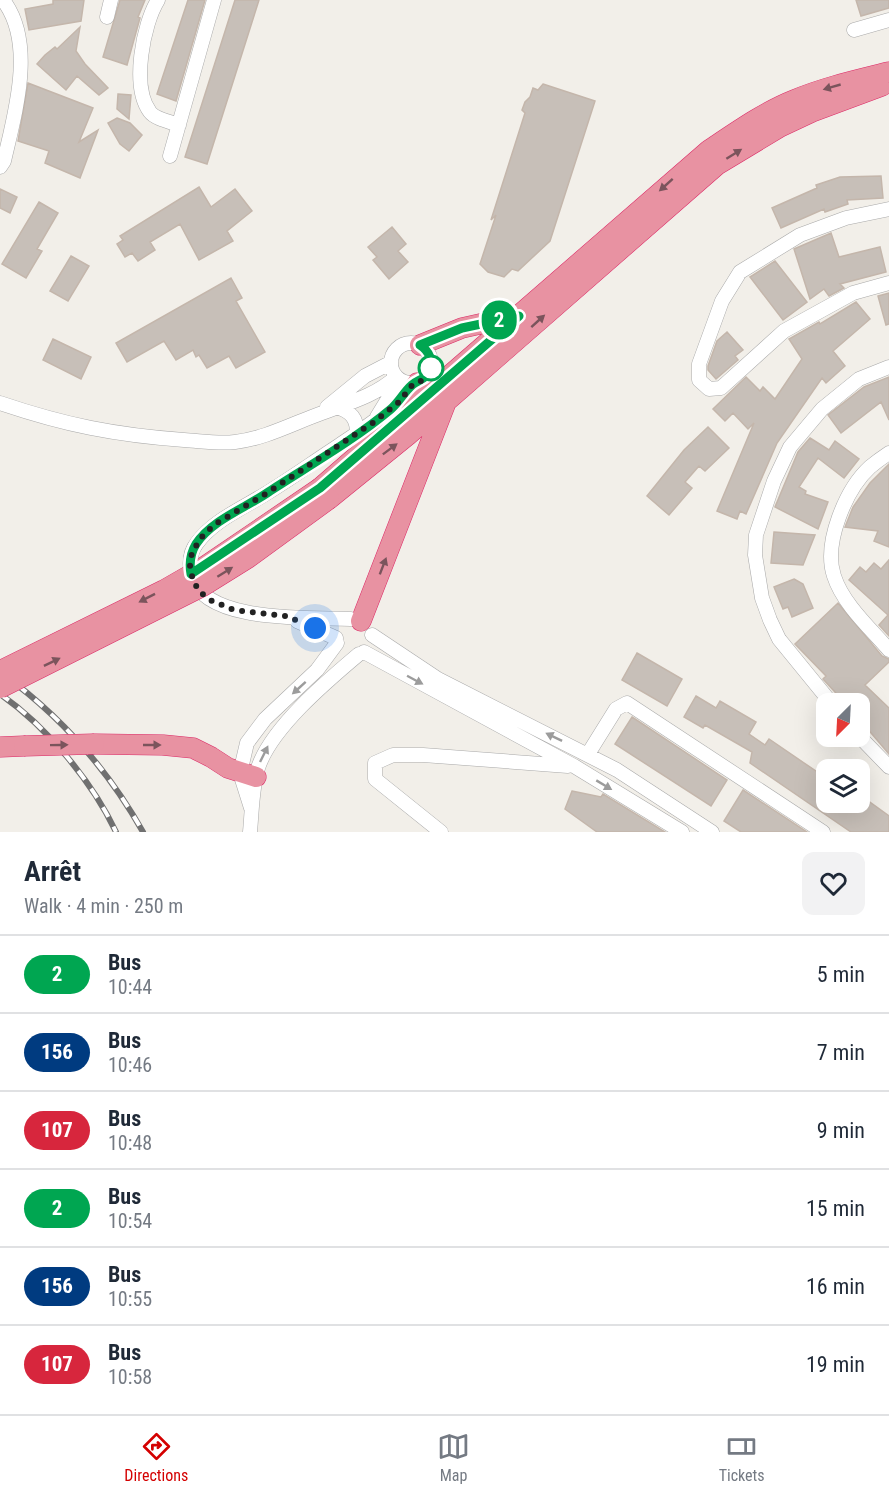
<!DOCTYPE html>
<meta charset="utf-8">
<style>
:root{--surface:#fff;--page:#f2f2f3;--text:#1f2937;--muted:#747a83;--line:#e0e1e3;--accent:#d40000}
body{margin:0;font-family:"Roboto Condensed",sans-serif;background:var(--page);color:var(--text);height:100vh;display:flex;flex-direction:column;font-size:22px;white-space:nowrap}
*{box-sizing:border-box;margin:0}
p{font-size:20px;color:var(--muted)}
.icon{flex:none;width:33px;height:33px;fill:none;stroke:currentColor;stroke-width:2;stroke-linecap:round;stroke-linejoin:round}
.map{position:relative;height:832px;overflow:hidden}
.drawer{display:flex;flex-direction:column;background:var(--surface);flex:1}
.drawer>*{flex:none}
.badge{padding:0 12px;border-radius:20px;font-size:21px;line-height:39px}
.needle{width:39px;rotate:204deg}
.buttons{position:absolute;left:816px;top:693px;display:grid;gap:12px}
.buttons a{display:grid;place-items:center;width:54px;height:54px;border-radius:12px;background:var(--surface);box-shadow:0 6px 24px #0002;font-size:30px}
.you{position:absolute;width:30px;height:30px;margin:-15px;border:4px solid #fff;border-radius:50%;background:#1a73e8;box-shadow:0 0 0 9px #1a73e833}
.map>.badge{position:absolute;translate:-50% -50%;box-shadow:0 0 0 3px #fff}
.round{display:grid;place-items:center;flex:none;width:63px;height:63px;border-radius:12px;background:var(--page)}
.summary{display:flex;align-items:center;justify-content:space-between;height:102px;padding:0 24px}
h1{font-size:28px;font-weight:700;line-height:45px}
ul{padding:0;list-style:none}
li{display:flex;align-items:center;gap:18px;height:78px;padding:0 24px;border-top:2px solid var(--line)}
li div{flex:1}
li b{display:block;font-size:22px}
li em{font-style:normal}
li .badge{min-width:66px;font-weight:700;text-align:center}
.dock{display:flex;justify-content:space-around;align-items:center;height:84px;border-top:2px solid var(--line);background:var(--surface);font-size:16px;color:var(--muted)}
.dock a{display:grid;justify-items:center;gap:3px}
.dock .on{color:var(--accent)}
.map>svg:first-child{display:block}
</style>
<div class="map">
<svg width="889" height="832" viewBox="0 0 889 832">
<rect width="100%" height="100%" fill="#f2efe9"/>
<path fill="#c7bfb8" stroke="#c4b6ab" stroke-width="1.5" d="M53,0H84L81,21L29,30L25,9L53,4Z
M120,0H145L138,17L140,18L127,65L103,57Z
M188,0H205L176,101L157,94Z
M235,0H259L207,164L185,157Z
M856,0H889V8L861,16Z
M80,27L76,51L85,64L108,88L99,95L77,76L66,90L37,64L45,55L55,47L57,49Z
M28,83L93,108L79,142L98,130L80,178L45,163L49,151L18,141Z
M543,84L595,101L550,241L518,271L512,269L504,277L488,272L480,264L496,215L491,220L525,113L522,110L525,102L530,97L533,88L538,90Z
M118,94L131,95L129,119L117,109Z
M117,118L130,123L142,135L129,151L120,144L108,123Z
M881,176L883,198L847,200L848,204L825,212L824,209L781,228L772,208L817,188L816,185L840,177Z
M199,187L211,207L235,189L252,211L227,231L233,241L199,260L180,224L150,242L155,250L138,261L132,253L125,257L117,244L123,240L120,236Z
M0,189L17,197L10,213L0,208Z
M39,202L58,213L37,249L42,251L26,278L2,264Z
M392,227L406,244L398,251L408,262L389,279L373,260L377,257L368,247Z
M831,233L839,257L880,247L886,272L840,284L844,288L829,296L824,289L810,299L794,249Z
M71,256L89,266L68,301L50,291Z
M775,261L807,302L783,320L750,277Z
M231,278L242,298L236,301L265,352L236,368L229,356L207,368L199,355L196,357L193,350L176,360L164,341L127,362L116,343Z
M889,293V324L886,325L878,296Z
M856,302L870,319L833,351L845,366L826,383L822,378L777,443L746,514L740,511L737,519L717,511L754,423L748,429L733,413L725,421L713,409L746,377L760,391L763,387L775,399L802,359L789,339L819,322L820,324Z
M727,332L743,350L735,356L738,360L716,379L708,370V366L717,341Z
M53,339L91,357L81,379L43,360Z
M889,377V420L881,402L841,433L828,415L864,387Z
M708,427L729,448L705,471L699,466L685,482L692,488L669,515L647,496L684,450Z
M810,438L829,450L835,441L859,459L844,478L818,458L799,487L806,491L805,494L828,502L818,529L775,507L798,452Z
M889,464V547L874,541L878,531L845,527L853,507L870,483Z
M774,532L815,535L803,565L771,563Z
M889,560V636L879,625L888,615L849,580L860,567L866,572L874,563L881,569Z
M794,579L803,584L813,608L792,617L788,607L783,609L774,587Z
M838,603L882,656L889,659V662L865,685L889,708V754L860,720V704H846L823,679L826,676L795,644Z
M637,653L682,679L667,706L622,680Z
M696,696L716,708L720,701L756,722L749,734L765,745L769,739L826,778V802H860V795L889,816V832H851L750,763L752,752L705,725L703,728L684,717Z
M632,717L727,780L711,806L615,744Z
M743,790L807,832H741L724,821Z
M572,791L601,797L603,794L665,832H597L565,809Z"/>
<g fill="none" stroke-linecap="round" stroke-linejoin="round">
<defs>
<path id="minor" d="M158,0C143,24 131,87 150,112C155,119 171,122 179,125
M107,17L111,0
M854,30L889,20
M170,156L214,0
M0,167L4,161C15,113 36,43 3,0
M889,209L846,218L800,235L740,272L722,301L699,364V380L709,389L721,388L784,331L853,293L889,283
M391 363a20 20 0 1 1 40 0a20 20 0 1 1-40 0Z
M0,403C65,425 115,435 184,440C201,441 218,444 235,442C264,439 294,423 322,413C348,403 375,396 396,377
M327,407L365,376L390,363
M337,407C351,412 357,418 357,433
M377,417L399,381
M889,453C883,457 876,462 870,467C846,489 823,543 834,576C843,604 870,628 889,650
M351,619C312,617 206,624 192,577C189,565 189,553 197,543C214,520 243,508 267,493C290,479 312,463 335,448C363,429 391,412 412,385
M297,621L336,638
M372,635L438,679L617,770L712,832
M364,652L574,766L682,832
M832,704L779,639L770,620L762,598L755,555L756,535L774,481L790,447L822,409L859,379L889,367
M859,736L889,767
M588,754L616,709L627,703L823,832
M251,808L240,773L247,743L265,719L317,670L337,643
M250,832C252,811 252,788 258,768C271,728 327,681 359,654
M441,832L375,779V763L393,755H423L568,766"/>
<path id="highway" d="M420,345L462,328L516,316
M411,411L412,397L417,383
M320,488L709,150C736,132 764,112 794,100C825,87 857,80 889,72
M329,499L408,435L717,165L780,127L812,112L882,86
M361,621L445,405
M94,744L163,745L193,748L211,757L228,768L256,777
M0,747L24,746"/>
</defs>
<use href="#minor" stroke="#a9a9a9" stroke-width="15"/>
<use href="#highway" stroke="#dc2a67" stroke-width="21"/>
<use href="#minor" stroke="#fff" stroke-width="14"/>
<use href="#highway" stroke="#e892a2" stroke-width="20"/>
<defs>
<path id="rail" d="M0,672C60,715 107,768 143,832
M0,694C46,726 92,781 116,832"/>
</defs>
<use href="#rail" stroke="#707070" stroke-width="6"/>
<use href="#rail" stroke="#fff" stroke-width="4" stroke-dasharray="11" stroke-linecap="butt"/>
<defs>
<path id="highway-bridge" d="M0,671L164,590L204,567L320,488
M0,688L203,586L248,558L329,499
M24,746L94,744"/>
</defs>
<use href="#highway-bridge" stroke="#dc2a67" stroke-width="21" stroke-linecap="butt"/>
<use href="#highway-bridge" stroke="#e892a2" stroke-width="20"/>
</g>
<defs><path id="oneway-solid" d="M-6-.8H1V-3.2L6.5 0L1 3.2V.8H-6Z" transform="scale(1.5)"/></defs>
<g fill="#7b545c">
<use href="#oneway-solid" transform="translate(832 87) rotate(164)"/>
<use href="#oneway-solid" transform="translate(734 154) rotate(-32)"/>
<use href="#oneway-solid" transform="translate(666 185) rotate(138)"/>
<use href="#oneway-solid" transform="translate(538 321) rotate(-42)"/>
<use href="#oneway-solid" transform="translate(390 449) rotate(-37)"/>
<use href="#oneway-solid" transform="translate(383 566) rotate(-69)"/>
<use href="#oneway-solid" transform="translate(225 572) rotate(-32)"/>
<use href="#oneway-solid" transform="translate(147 598) rotate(153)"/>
<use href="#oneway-solid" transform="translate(52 662) rotate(-26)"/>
<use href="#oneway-solid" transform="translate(59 745) rotate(-1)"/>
<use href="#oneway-solid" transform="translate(152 745)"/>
</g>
<g fill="#9c9c9c">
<use href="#oneway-solid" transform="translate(415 680) rotate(28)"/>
<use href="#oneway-solid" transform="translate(299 688) rotate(138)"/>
<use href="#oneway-solid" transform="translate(554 737) rotate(-154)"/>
<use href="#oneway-solid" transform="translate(264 754) rotate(-64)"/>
<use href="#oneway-solid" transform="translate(604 785) rotate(31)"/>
</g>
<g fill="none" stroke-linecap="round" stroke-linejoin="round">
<defs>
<path id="line" d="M519,316L320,488L191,574C189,563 190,554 196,544C213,519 246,508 270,491C310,465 354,440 391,409C399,402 404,392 412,385C417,380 425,380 429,372C434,361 429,351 420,345L462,328Z"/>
</defs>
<use href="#line" stroke="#fff" stroke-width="14"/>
<use href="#line" stroke="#00a651" stroke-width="9"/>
<path stroke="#222" stroke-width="6" stroke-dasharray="0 10.8" d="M315,628L286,616L234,610L210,600L200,592L193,581L190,566L192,552L204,534L217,523L267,493L374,422L399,402L413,384L423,380L431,368"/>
</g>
<circle fill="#fff" stroke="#00a651" stroke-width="3" cx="431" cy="368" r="12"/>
</svg>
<div class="buttons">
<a><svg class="needle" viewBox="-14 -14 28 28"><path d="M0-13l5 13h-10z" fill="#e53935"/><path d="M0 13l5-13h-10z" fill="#747a83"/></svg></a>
<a><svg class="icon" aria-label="layers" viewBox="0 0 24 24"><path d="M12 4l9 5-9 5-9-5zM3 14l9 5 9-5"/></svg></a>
</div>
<div class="you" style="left:315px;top:628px"></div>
<b class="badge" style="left:499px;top:320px;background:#00a651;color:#fff">2</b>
</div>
<section class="drawer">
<div class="summary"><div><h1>Arrêt</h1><p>Walk · 4 min · 250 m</p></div><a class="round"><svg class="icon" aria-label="heart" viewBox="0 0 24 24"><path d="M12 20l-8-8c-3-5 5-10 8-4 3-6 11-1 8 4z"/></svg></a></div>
<ul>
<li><span class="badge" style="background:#00a651;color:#fff">2</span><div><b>Bus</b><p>10:44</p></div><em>5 min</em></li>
<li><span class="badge" style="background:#003b80;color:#fff">156</span><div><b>Bus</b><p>10:46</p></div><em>7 min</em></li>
<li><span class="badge" style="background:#d7263d;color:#fff">107</span><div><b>Bus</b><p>10:48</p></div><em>9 min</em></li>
<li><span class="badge" style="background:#00a651;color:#fff">2</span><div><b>Bus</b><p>10:54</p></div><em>15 min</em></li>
<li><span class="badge" style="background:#003b80;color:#fff">156</span><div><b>Bus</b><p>10:55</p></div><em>16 min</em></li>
<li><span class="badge" style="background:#d7263d;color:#fff">107</span><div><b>Bus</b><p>10:58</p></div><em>19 min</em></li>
</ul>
</section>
<nav class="dock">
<a class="on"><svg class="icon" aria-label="directions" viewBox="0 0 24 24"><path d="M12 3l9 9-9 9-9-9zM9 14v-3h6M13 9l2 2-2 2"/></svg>Directions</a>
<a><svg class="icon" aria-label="map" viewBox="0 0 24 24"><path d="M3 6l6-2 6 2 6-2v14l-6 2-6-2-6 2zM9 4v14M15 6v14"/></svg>Map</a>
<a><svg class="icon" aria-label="tickets" viewBox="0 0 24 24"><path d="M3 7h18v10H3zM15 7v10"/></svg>Tickets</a>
</nav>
